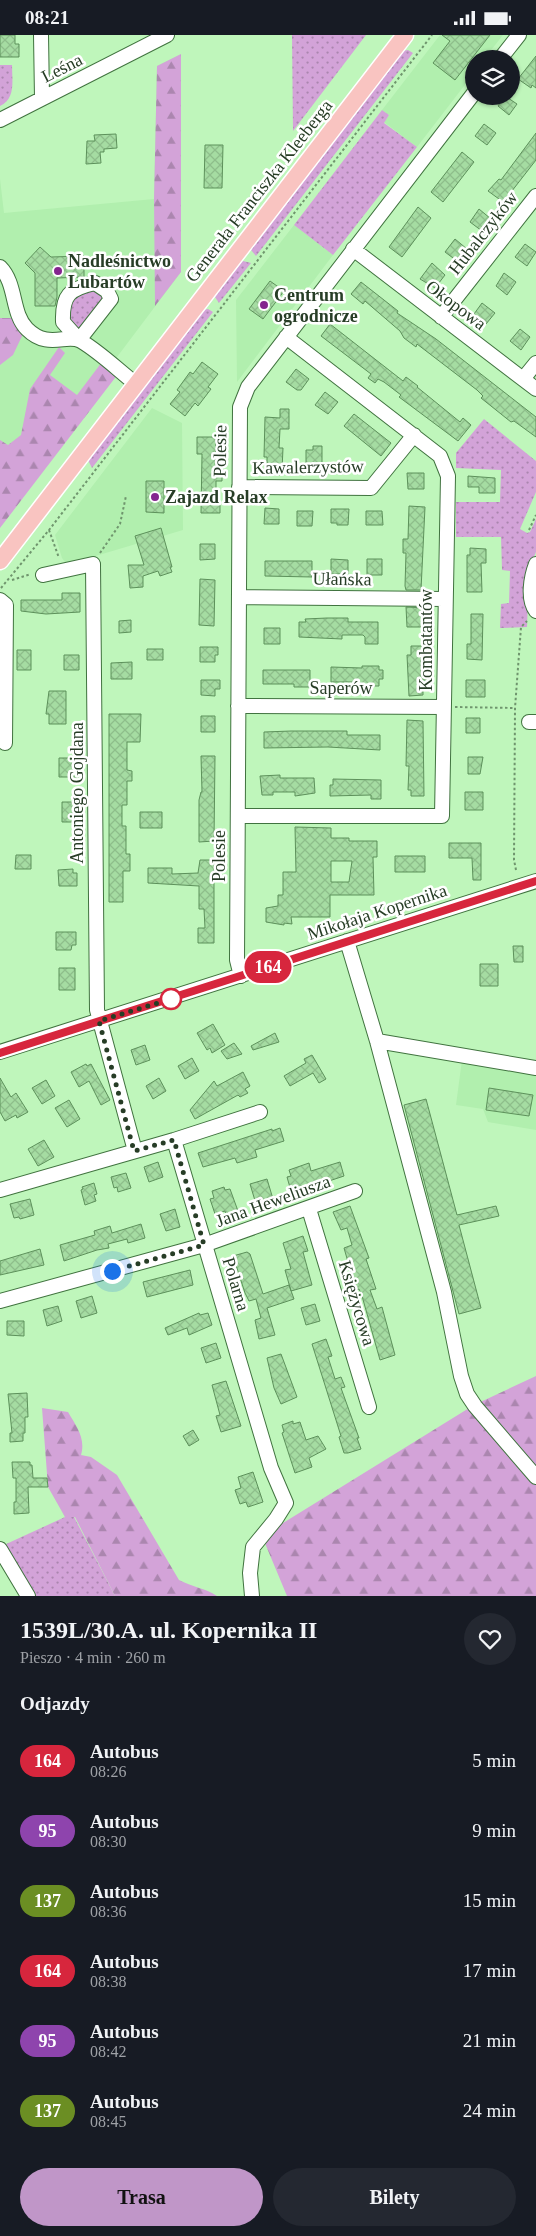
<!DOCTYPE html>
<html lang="pl">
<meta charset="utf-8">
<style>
:root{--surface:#171b24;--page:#242831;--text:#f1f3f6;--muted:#9ea1a6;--accent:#c096c8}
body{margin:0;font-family:"Times New Roman",serif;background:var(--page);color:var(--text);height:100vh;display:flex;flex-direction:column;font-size:19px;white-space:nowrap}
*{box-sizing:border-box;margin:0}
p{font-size:16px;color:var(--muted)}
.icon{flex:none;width:28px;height:28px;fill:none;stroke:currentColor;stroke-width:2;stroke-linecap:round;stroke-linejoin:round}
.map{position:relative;height:1561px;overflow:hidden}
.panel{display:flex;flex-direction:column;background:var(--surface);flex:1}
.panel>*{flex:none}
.badge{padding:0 10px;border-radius:16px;font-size:18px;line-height:32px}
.tools{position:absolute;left:465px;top:15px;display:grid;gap:10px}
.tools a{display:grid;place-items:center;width:55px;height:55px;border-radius:50%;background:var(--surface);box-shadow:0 1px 4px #0004;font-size:25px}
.you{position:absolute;width:25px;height:25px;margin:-12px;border:4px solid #fff;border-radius:50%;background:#1a73e8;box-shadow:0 0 0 8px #1a73e833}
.map>.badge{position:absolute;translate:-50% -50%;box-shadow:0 0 0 2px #fff}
h2{padding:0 20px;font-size:19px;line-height:45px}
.round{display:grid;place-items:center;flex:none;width:52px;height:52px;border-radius:26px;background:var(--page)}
.overview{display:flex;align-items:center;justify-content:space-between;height:85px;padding:0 20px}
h1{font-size:24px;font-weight:600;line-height:38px}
.cta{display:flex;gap:10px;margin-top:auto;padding:10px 20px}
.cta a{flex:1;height:58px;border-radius:30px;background:var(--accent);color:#111;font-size:20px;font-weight:600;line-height:58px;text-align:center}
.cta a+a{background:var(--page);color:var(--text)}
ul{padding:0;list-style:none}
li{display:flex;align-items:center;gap:15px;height:70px;padding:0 20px}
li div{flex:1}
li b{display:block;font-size:19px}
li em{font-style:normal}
li .badge{min-width:55px;font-weight:700;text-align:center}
.status{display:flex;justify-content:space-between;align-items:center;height:35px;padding:0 25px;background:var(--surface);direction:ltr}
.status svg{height:14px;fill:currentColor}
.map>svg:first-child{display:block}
</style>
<div class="status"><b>08:21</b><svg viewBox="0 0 49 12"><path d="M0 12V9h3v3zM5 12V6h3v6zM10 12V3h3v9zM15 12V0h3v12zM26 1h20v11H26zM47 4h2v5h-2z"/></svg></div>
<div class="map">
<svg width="536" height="1561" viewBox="0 0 536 1561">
<defs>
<pattern id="grass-dots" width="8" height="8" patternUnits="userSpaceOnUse" patternTransform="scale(1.25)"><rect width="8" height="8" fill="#d3a3d8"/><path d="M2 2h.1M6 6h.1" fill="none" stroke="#ab86af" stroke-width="1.8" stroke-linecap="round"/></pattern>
<pattern id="forest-firs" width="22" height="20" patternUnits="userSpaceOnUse" patternTransform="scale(1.25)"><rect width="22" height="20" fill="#d3a3d8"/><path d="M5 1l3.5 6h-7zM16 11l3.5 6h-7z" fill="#ab86af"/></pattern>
<pattern id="building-cross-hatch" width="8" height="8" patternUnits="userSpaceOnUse" patternTransform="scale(1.25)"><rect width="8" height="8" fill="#a5dca2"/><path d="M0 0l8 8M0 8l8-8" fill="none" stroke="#8ebe8b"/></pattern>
</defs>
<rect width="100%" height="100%" fill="#bff6bb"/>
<path fill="#b1efae" d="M440,0H503L484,24H474V38L417,112L384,87L389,80L382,75Z
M181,19V237L111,330L0,455V144L4,178L154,164L157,31Z
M294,190L333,220L237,347L236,265Z
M152,373L182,388L183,495L72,528L65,527L62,523L55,500Z
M462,1025L536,1037V1095L488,1087L483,1074L456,1070Z"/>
<path fill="url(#grass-dots)" d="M292,0H366L293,96V95Z
M402,16L408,15L413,18L256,221L251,215V212Z
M0,30H12C12,45 16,64 0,71Z
M382,75L389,80L384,88L417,112L333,220L294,190Z
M243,226L251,228L219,268L215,262L216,257L238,227Z
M94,254L102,260L103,265L81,292L75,294L67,279C72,263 77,258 94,254Z
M208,274L213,277L92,433L88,425L120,380L123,381L127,375V372L171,314H175L177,309L202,275Z
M484,384L536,426V457L520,494L527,498L530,497L536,484V517L529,533L527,592L500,593L501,569L509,568L510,536L502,535L501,502H456V467H500L501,435L456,433V418Z
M71,1480L74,1482L115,1561H34L4,1510L65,1482Z"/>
<path fill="url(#forest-firs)" d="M181,19V237L155,271L154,164L157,31Z
M0,283H17L23,299L13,320L0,330Z
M59,312L65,318L50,340L77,360L102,327L118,339L0,493V405L8,410L21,400L30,354Z
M536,1341V1561H287L262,1501L474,1370Z
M42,1373L68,1377C76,1391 86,1403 81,1420L91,1422L117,1440L179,1545C192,1552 205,1553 217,1561H115L75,1482H65L48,1452Z"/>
<path fill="url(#building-cross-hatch)" stroke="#5d915b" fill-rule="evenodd" d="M0,0H15V9H19V22H0Z
M442,0H490L455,45L433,28L450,6Z
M536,21V53L532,50L531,53L518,44Z
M505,61L517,69L509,80L498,71Z
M484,89L496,98L487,110L475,101Z
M536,98V125L508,161L514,166L510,172L488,156L499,144L501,145Z
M116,99L117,113L104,114V117H100L101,128L86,129L87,106H95L94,100Z
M205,110H223L222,153H204Z
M462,117L474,127L443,167L431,157Z
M418,172L431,183L402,222L389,212Z
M479,174L491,184L482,196L470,187Z
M455,204L467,214L457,226L445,217Z
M525,209L536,217L527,231L515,222Z
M40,212L51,222L84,221V242L57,243V262L55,271H35V238L25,228Z
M432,228L445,240L435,253L420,244Z
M504,238L516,247L507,260L496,251Z
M270,246L284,256L263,284L249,274Z
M361,247L398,276L397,278L436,304L536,382V402L514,386L511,387L481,363L483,361L477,355L417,309L416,312L404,303L400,296L365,266L363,269L351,259Z
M482,268L495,278L486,289L474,279Z
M330,289L403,346L406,342L418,351L417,352L460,387L463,383L471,390L458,406L399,362L401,360L384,347L378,344L375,348L368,343L371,339L321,301Z
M520,294L530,302L521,315L510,306Z
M202,327L218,339L208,352L211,354L198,371L195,368L185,381L170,369L180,357L177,355L190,337L193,339Z
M296,334L309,344L301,355H297L286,347Z
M325,357L338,367L328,379L315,370Z
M280,374H289V394H280L279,413H283L282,435H280V440L267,439V422H264L265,382L280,383Z
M354,379L391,408L381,421L344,391Z
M197,402H216L215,436H222V446H216V468H220V478H201L202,419H197Z
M313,411H322V431H306V415H313Z
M407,438H424V454H408Z
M468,441L495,443V458H479V452H468Z
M146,446H164V478L146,477Z
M409,471L425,472L421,555H406L405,551L406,518H403V504H408Z
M265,473L279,474V489H264Z
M331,474H349L348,490H337V488H331Z
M297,476H313L312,491H297Z
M366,476H382L383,490H366Z
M161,493L172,532H170L172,537L160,541L158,536L143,541V552L130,553L128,530H144L135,501Z
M200,509H215V524L200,525Z
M470,513L486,514V528H481L482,557H467V520H470Z
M331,524L348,525V539H331Z
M367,524H382V540H367Z
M265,526H312V542L265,541Z
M200,544L215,545L214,591L199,590Z
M62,558H80V577L46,579L21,576V565H62Z
M406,572L425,573L424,592H407Z
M471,579H483L482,625L467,624V609H471Z
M327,583H348V587H378V609H365V602L363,600H342V604L299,602V587H306L305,584Z
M131,585V597L119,598V586Z
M264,593H280V609H264Z
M411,611H424V621H421V644H426L427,654H423V660L409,661L407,620H411Z
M200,612H218V620H215V627H200Z
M147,614H163V625H147Z
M17,615H31V635H17Z
M64,620H79V635H64Z
M132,627V644H111V628Z
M362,631H379V635H383V644H379V651H359V647H331V632L362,633Z
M263,635H310V652H294V649H263Z
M201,645H220V654H215V661L201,660Z
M466,645H485V662H466Z
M49,656H66V689H49V679H46Z
M109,679H141L140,707H127V735L132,736V746H127V770H122V791H126V819H130V836H123V867H109Z
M201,681H215V697H201Z
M466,683H480V698H466Z
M407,685L423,686L424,761H411V755H408L409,731H406Z
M291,696H347V700H380V715L328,712L264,713V697Z
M201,721H215L214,806L199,807V765L201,757H202Z
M468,722H483L480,739H468Z
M59,723H75V729H79V742H59Z
M280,740V743H314L315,758L295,761V757H273V760H262L260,741Z
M333,744L381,745V764H371V760L330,761V750H333Z
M465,757H483V775H465Z
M62,767H79L78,778H84V787H62Z
M140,777H162V793H140Z
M295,792L331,793V803H349V806H377V822H373L374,860H330V882H291L292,889L284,888V890L266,887V873L278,871V860H283V837H296ZM331,826H352L349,847H331Z
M449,808H481V845H473L472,823H449Z
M16,820H31V834H15Z
M395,821H425V837H395Z
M200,825H213V828H214V908H198V893H205L204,874H199V851L148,848V833H172V839L198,838Z
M73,834V838H77V851H59L58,835Z
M56,897H76V910H72L71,915H56Z
M513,911H523V927H514Z
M480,929H498V951H480Z
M59,933H75V955H59Z
M213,989L225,1010L212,1018L210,1013L207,1015L197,998Z
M275,998L279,1007L253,1015L251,1011Z
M234,1008L242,1019L227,1024L221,1016Z
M145,1010L150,1025L136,1030L131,1015Z
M312,1020L326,1044L319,1048L313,1038L290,1051L284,1041L306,1028L304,1024Z
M192,1023L199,1036L185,1044L178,1031Z
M86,1029L87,1031L91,1029L110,1065L101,1070L89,1046L79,1052L71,1037Z
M243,1037L250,1051L245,1054L248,1058L240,1062L238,1060L195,1084L190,1075L214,1046L217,1051Z
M0,1043L11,1062L16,1058L28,1077L17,1083L16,1080L5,1086L0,1077Z
M159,1043L166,1056L153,1064L146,1051Z
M46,1045L55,1061L42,1069L32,1053Z
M489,1053L533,1060L529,1081L486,1075Z
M426,1064L457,1180L496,1171L499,1181L459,1190L481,1273L459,1279L404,1070Z
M69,1065L80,1084L67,1092L55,1073Z
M280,1093L284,1106L255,1115L257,1122L237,1128L235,1123L203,1132L198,1118L272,1094V1096Z
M44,1105L54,1122L38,1131L28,1114Z
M158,1127L163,1142L149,1147L144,1132Z
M340,1127L344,1141L308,1153L305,1158L301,1160L296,1154L291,1156L287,1142L291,1141L289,1135L309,1128L311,1136Z
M126,1138L131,1153L118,1157L117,1152L114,1153L111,1142Z
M267,1144L273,1164L256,1169L250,1149Z
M94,1148L97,1159L94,1160L96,1166L85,1170L81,1155L83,1154L82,1152Z
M224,1152L225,1155L230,1154L238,1176L226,1180L225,1176L215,1179L210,1164L214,1163L212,1156Z
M30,1164L34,1180L20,1184L19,1182L14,1183L10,1169Z
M350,1171L369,1223L366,1224L376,1254L370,1255L377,1274L382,1272L395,1320L380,1325L362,1261L359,1254L356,1255L344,1213L352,1210L347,1193L341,1195L333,1177Z
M175,1174L180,1192L166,1196L160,1179Z
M141,1189L145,1203L128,1208L127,1204L108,1209L109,1213L97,1215L64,1226L60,1210L95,1200L94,1196L110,1191L112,1198Z
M303,1201L308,1216L303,1217L312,1250L291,1256L285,1235L291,1234L283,1208Z
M40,1214L44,1230L0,1240V1226Z
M247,1217L250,1219L263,1259L289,1250L294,1264L267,1273L275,1300L259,1304L255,1285L261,1283L256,1264L249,1266L245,1258L233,1221Z
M190,1235L193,1250L147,1262L143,1247Z
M92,1261L97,1278L81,1283L76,1266Z
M315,1269L320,1286L306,1290L301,1273Z
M58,1271L62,1286L47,1291L43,1275Z
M199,1278L200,1280L208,1278L212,1290L189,1300L187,1293L168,1300L165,1293Z
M7,1286H24V1301L7,1300Z
M326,1304L332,1321L328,1322L335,1344L341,1342L345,1352L341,1353L359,1403H357L361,1414L348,1418H344L339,1402L341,1401L312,1309Z
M216,1308L221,1323L206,1328L201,1313Z
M281,1319L297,1362L281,1369L274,1353L267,1323Z
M226,1346L241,1391L221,1397L216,1381L220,1380L212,1350Z
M27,1358L28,1382H25V1398H23V1406L10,1407V1398H12L8,1359Z
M293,1386V1389L300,1387L306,1405L318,1401L326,1414L309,1423L312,1432L295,1438L282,1398L284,1397L282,1390Z
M193,1395L199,1405L189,1411L183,1401Z
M12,1427H30V1430H32L33,1443H47L48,1452H28L29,1478L14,1479V1467H16V1443H13Z
M253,1437L263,1467L248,1472L246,1467L240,1469L235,1455L241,1453L238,1442Z"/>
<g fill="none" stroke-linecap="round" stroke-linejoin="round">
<defs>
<path id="minor" d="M41,0L42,63
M500,24L519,0
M0,85L167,0
M353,214L536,354
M0,232C17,249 11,278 27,294C48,315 67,298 81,306C101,318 118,335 136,349
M95,248L107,256L111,264L79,305L63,287C62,260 69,254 95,248Z
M441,282L536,161
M523,344L536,328
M239,452L371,453L414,400
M536,529C531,542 527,564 536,576
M43,540L93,529L97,975L135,1116
M239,562L445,564
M0,565L6,570L5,708
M238,671L444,672
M529,687H536
M238,781H442L448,441L440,421L286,302
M347,906L377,1006L444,1257L461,1341L467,1359L475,1371L536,1442
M241,941L237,925L240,372L248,352L474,58
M377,1006L536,1033
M0,1017L536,846
M174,1105L271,1433L286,1468L276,1484L253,1512L250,1538L252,1561
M0,1155L174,1105L260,1077
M309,1174L369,1372
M0,1266L204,1210L355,1156
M0,1514L28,1561"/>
<path id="major" d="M0,526L405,0"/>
</defs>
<use href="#minor" stroke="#40733f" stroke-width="16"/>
<use href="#major" stroke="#fff" stroke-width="19"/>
<path stroke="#6f956d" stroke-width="2" stroke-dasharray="2.5 2.5" stroke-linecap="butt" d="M49,495L59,523
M529,495L536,480
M100,518L120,489L126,461
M12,545L31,539
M1,553L49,495L432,0
M455,672L515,673
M516,835L514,825L515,673L521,592L527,586"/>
<use href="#minor" stroke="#fff" stroke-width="14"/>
<use href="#major" stroke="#f9c4c1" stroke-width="16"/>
</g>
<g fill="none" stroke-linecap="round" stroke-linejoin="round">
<defs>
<path id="line" d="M0,1018L536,846"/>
</defs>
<use href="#line" stroke="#fff" stroke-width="11"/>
<use href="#line" stroke="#d7263d" stroke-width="8"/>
<path stroke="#273d26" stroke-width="5" stroke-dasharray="0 9" d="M112,1236L204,1210L174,1105L134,1116L99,986L171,964"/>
</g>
<g fill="#84258f" stroke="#fff" stroke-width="2">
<circle cx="58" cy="236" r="5"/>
<circle cx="264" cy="270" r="5"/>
<circle cx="155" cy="462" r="5"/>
</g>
<circle fill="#fff" stroke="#d7263d" stroke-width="2.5" cx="171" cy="964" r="10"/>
<g text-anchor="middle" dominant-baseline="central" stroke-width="5" stroke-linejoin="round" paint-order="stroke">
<g font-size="18" fill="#273d26" stroke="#fff">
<text transform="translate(62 33) rotate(-27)">Leśna</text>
<text transform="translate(259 156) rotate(-52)">Generała Franciszka Kleeberga</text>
<text transform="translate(483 198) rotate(-52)">Hubalczyków</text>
<text transform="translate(456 270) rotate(37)">Okopowa</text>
<text transform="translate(220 416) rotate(-89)">Polesie</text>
<text transform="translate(308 432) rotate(-1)">Kawalerzystów</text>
<text transform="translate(342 544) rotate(1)">Ułańska</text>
<text transform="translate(426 605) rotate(-90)">Kombatantów</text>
<text x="341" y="653">Saperów</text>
<text transform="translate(77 758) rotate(-90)">Antoniego Gojdana</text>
<text transform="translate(219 821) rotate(-90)">Polesie</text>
<text transform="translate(377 877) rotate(-18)">Mikołaja Kopernika</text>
<text transform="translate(273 1166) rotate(-20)">Jana Heweliusza</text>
<text transform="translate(236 1249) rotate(73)">Polarna</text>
<text transform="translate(357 1268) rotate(73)">Księżycowa</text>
</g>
<g font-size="18" font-weight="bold" fill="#273d26" stroke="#fff" text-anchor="start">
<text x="68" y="226">Nadleśnictwo<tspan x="68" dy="21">Lubartów</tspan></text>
<text x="274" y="260">Centrum<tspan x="274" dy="21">ogrodnicze</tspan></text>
<text x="165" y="462">Zajazd Relax</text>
</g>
</g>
</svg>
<div class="tools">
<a><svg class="icon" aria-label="layers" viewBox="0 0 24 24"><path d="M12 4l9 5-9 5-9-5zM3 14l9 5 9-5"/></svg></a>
</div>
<div class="you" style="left:112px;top:1236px"></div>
<b class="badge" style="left:268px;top:932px;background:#d7263d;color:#fff">164</b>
</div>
<section class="panel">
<div class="overview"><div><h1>1539L/30.A. ul. Kopernika II</h1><p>Pieszo · 4 min · 260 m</p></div><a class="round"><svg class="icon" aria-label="heart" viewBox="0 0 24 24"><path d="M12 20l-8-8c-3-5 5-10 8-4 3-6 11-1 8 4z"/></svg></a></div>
<h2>Odjazdy</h2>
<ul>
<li><span class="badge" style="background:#d7263d;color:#fff">164</span><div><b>Autobus</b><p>08:26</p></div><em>5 min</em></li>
<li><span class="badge" style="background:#8e44ad;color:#fff">95</span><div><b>Autobus</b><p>08:30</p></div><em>9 min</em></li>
<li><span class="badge" style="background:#6b8e23;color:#fff">137</span><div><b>Autobus</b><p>08:36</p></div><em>15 min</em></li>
<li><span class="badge" style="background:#d7263d;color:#fff">164</span><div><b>Autobus</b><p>08:38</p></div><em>17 min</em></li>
<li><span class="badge" style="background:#8e44ad;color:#fff">95</span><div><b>Autobus</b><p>08:42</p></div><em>21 min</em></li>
<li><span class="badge" style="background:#6b8e23;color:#fff">137</span><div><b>Autobus</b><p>08:45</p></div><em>24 min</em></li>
</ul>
<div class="cta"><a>Trasa</a><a>Bilety</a></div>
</section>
